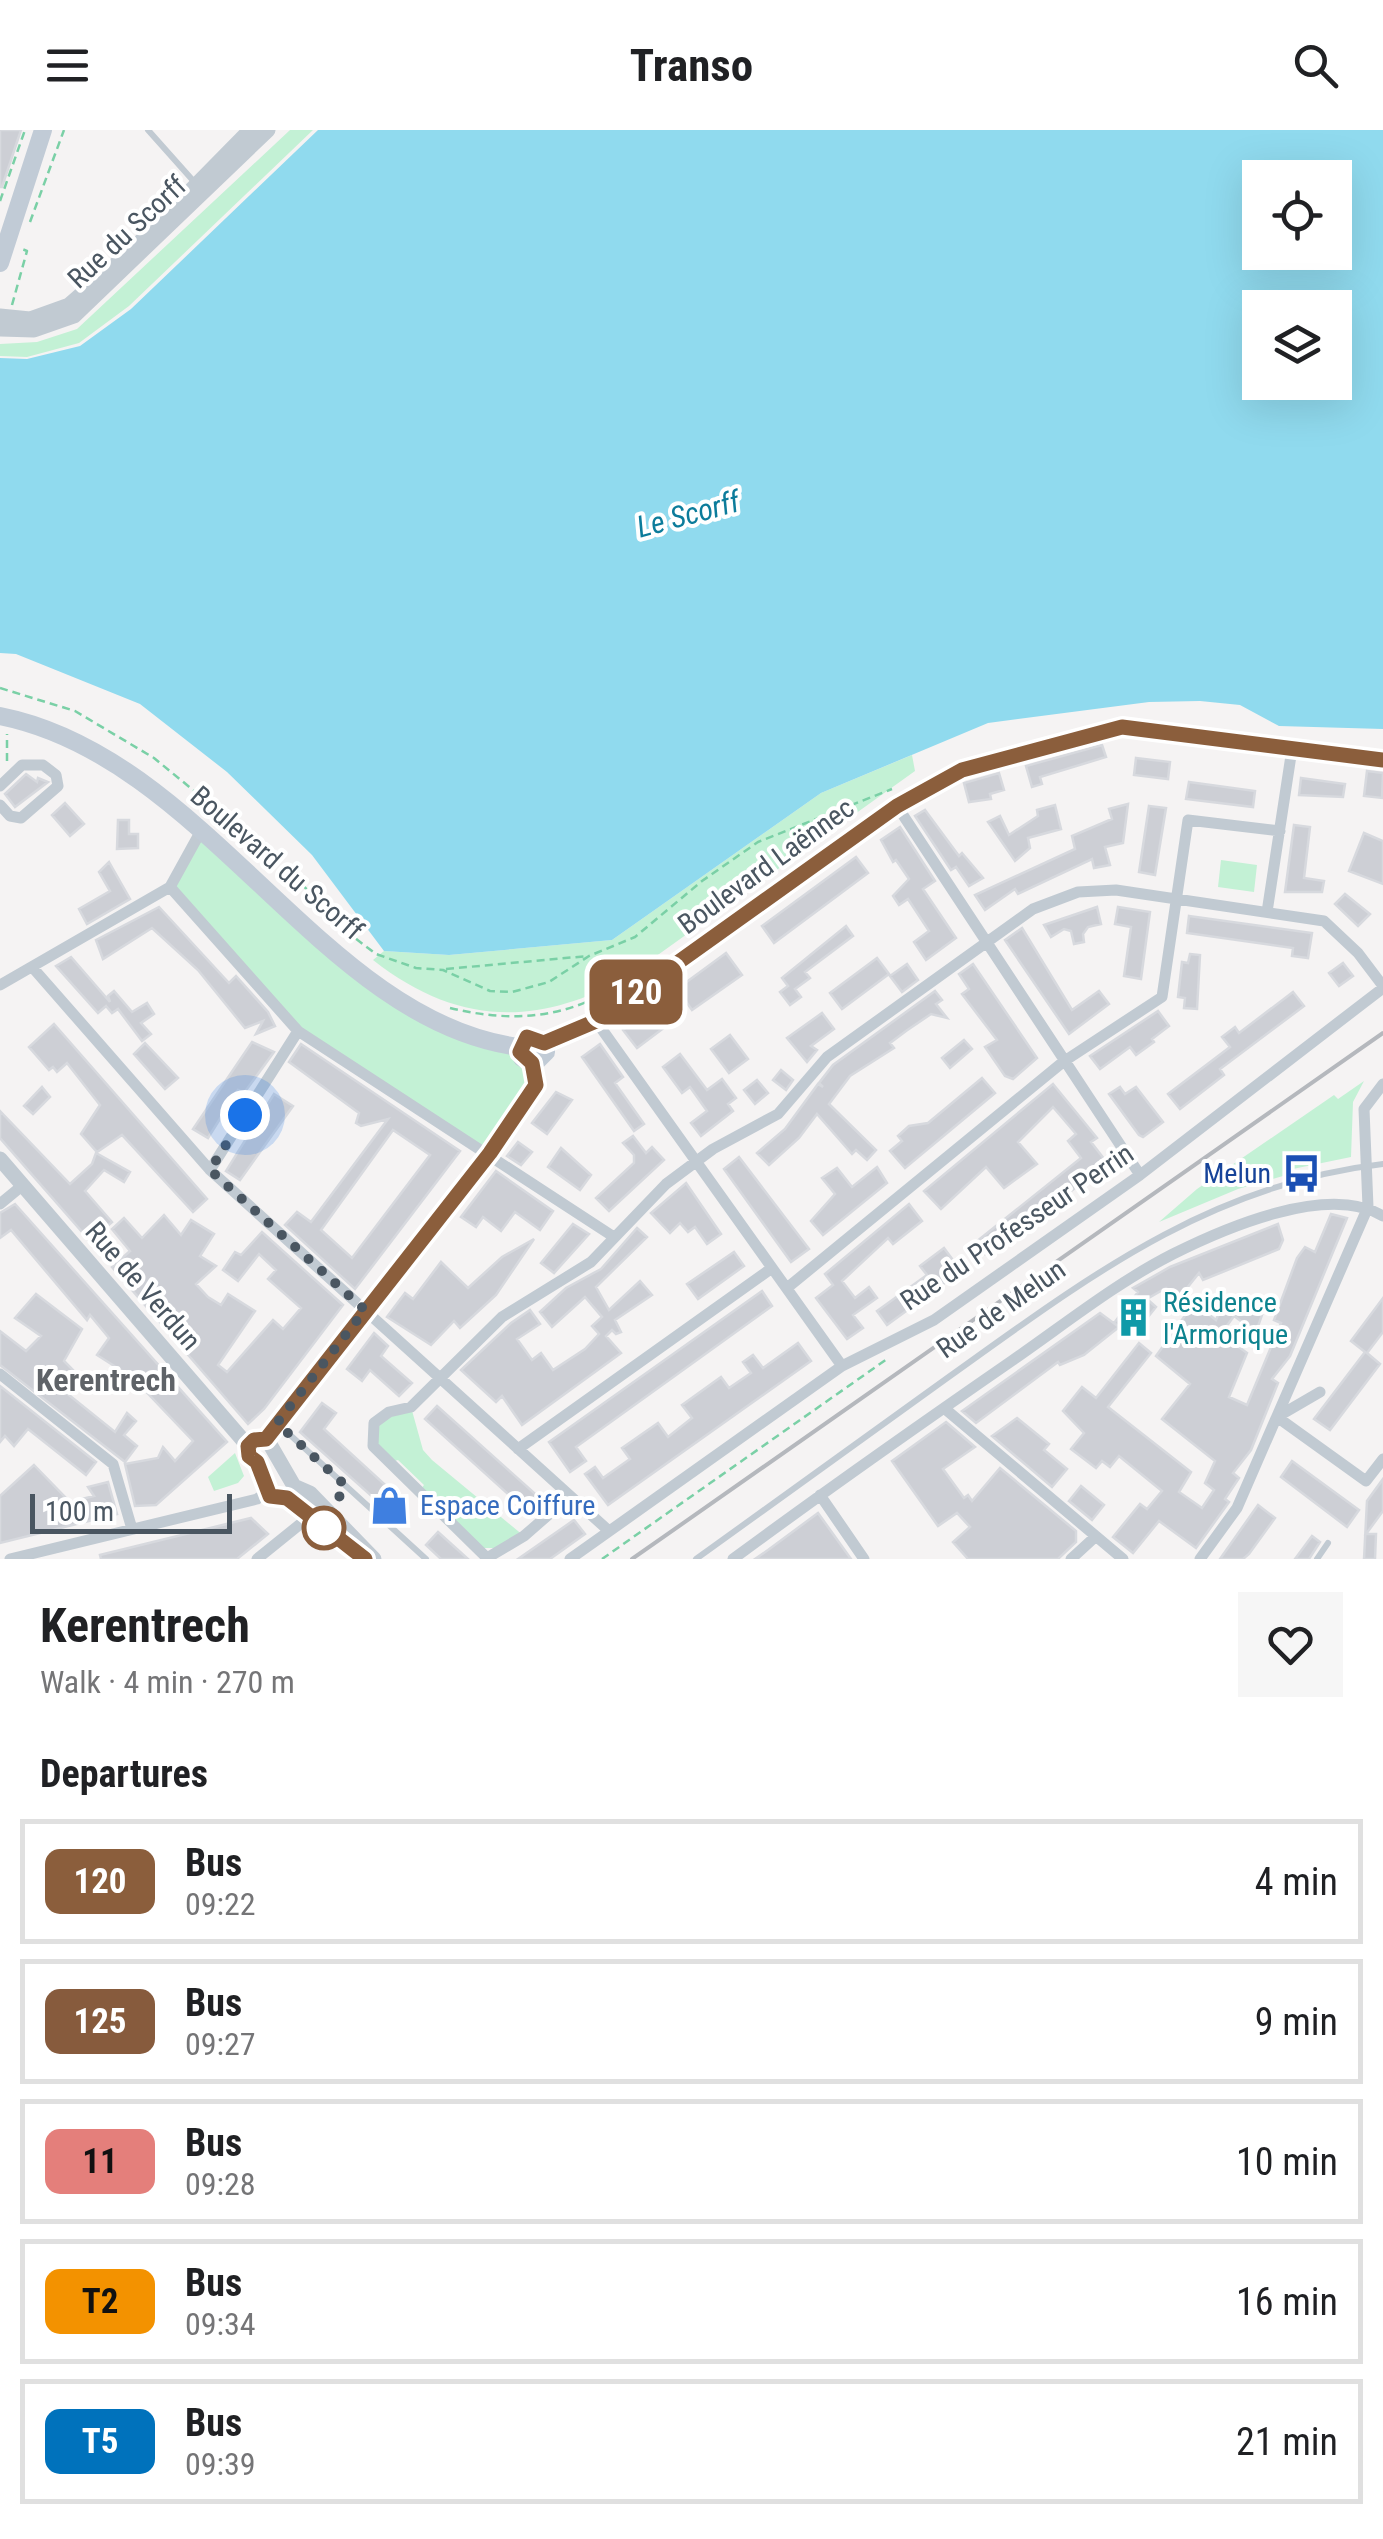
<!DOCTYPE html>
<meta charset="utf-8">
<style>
:root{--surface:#fff;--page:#f6f6f6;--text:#202124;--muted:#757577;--line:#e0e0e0}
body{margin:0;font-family:"Roboto Condensed",sans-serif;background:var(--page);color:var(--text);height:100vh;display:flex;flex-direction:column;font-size:38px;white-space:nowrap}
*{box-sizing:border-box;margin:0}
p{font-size:32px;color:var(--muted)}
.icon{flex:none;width:55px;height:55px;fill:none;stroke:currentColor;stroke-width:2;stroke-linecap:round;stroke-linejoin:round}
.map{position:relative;height:1429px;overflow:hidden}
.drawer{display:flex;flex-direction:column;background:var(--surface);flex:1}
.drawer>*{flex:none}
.badge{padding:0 20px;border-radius:15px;font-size:35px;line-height:65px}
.fabs{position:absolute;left:1242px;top:30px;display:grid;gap:20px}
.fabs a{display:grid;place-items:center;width:110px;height:110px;border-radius:0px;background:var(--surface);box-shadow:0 10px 40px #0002;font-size:50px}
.scale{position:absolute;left:30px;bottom:25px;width:202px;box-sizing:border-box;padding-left:10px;border:5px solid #4a5661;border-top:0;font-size:28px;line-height:35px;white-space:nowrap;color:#4a5661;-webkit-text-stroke:8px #fff;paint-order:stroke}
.you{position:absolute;width:50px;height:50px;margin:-25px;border:8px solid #fff;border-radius:50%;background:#1a73e8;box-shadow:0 0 0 15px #1a73e833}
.map>.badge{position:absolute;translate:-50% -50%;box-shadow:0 0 0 5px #fff}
h2{padding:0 40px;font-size:38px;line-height:90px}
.round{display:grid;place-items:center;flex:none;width:105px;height:105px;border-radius:0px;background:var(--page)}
.headline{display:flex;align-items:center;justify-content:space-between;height:170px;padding:0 40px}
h1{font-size:48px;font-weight:700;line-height:75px}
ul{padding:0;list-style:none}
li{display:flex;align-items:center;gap:30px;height:125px;margin:0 20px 15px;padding:0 20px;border:5px solid var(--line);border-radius:0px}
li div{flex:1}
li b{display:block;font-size:38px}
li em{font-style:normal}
li .badge{min-width:110px;font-weight:700;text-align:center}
header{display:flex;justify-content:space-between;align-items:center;height:130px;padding:0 40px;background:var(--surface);font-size:45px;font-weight:700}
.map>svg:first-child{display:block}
</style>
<header><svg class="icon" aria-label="menu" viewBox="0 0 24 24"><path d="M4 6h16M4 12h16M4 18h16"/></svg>Transo<svg class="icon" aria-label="search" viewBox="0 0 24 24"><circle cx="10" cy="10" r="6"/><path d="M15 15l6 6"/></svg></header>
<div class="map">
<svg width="1383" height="1429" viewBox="0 0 1383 1429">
<rect width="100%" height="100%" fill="#f5f3f3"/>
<path fill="#c3f1d5" d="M290,0H313L129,176L79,213L27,227L0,226V214L37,212L77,199Z
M912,625L915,641L627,847C536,898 456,895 373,830L384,821L449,825L612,810L821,663Z
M202,699L389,864L519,917L536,955L489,1023L298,901L170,757Z
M1221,730L1257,735L1254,762L1218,757Z
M1364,951L1353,972L1351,1027L1283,1041V1046L1238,1059L1159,1092L1197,1059L1334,965L1338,969Z
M411,1277L423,1320L432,1330L524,1406L505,1418H476L418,1363L424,1355L398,1330L387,1333L373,1316L374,1293Z
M235,1323L244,1346L238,1353L214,1361L208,1347Z"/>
<path fill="#90daee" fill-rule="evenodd" d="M318,0H1383V599L1279,596L1240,575L1200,571L1149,572L988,593L821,663L612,810L449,825L384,821L312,725L227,642L140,574L16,524L0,523V228L27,229L80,216L131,179ZM1260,48H1335V122H1260ZM1260,178H1335V252H1260Z"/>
<path fill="#cdcfd5" stroke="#d7d9de" stroke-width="2.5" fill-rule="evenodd" d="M0,0H21L2,57H0Z
M1102,615L1106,627L1040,647L1042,654L1032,657L1026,636Z
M1136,628L1170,632L1168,649L1134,645Z
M1367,641L1383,643L1382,668L1364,666Z
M999,643L1004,660L990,664L991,669L969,672L964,653Z
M26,644L37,652L38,648L48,652L15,677L5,664Z
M1301,648L1345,654L1343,667L1299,665Z
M1189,652L1255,661L1253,677L1186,669Z
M65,673L84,694L70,706L52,685Z
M1128,674L1123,713L1105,717L1110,735L1094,738L1092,729L1018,764L1015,759L985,780L975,765L1075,719L1072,706L1112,689L1109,679Z
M1055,675L1061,699L1028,708L1030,718L1015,731L988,692L1000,686L1009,705L1038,686L1037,680Z
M1149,676L1166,678L1155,745L1139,742Z
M925,680L959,726L962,723L983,748L969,756L956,737L951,740L915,686Z
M118,690H129V704H138V718L117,719Z
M1294,695L1310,697L1304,748L1324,751L1322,762H1285Z
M900,697L935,751L923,759L956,808L926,830L914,812L929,801L908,769L899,775L893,766L909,749L896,730L893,732L881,710Z
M1364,703L1383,711V754L1349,741Z
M856,727L868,743L774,813L762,796Z
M109,732L130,769L87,794L79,779L110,761L99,742Z
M1345,764L1370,784L1358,796L1335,774Z
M159,777L229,853L236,846L268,882L275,896L256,904L263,891L245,898L198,840L152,798L103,829L96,810Z
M1097,777L1101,794L1088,797L1083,804L1084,812L1074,814L1071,801L1064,799L1051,807L1044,795Z
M1118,777L1150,782L1141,849L1124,846L1131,797L1115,794Z
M1189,786L1312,803L1308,828L1292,826L1293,818L1187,803Z
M846,796L853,806L805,842L810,848L795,859L801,867L790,875L780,862L788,856L782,848Z
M1022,798L1072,880L1099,861L1109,874L1069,904L1005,810Z
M726,823L742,845L692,880L677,859Z
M1190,824L1200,825L1197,879L1184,878L1185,868L1178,867L1182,832L1188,833Z
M71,827L110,872L108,866L114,861L132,882L147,873L154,884L141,893L151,904L142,911L118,879L112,883L106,876L98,883L56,836Z
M877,828L889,844L842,879L830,863Z
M1343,833L1353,846L1339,856L1329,843Z
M907,834L918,850L902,862L890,846Z
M973,834L1037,928L1013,949L1005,946L985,917L997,910L962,864L969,859L959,844Z
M935,861L942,870L936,874L947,888L931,884L906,901L890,913L894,918L850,946L829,974L876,1020L867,1030L856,1020L852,1024L817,984L799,1008L769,1035L757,1023L785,999L818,954L823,957L819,953L833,935Z
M1293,862L1304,876L1220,939L1224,945L1180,979L1168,964L1230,917L1222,907L1235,897L1239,903Z
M655,875L669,894L637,918L623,900Z
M1158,881L1169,896L1152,909L1154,912L1136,925L1130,917L1100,939L1090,926Z
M822,883L834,899L811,916L817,920L807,932L787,908Z
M54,894L207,1069L193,1082L122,1005L97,1022L81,1004L100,975L67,933L57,942L53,937L49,940L29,917Z
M730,905L748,929L729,943L711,919Z
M964,910L972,919L950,938L942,928Z
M252,912L274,922L244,963L238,960L208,1008L193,999Z
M145,913L178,948L165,959L134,924Z
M301,914L460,1021L355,1159L285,1095L297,1082L311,1092L388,989L361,996L356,993L359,983L289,932ZM393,1000L430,1025L352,1128L321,1100Z
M600,914L623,947L615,953L644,994L634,1001L582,927Z
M680,924L707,960L722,949L736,968L728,974L733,981L701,1006L691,993L707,981L690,957L682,963L663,937Z
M781,940L793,950L786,960L773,950Z
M982,948L995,963L905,1038L890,1021L902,1011L898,1006L909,996L928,993Z
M757,950L768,963L755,974L744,960Z
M1053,954L1097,1008L1091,1012L1108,1034L985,1124L976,1112L1081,1028L1068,1011L1076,1004L1053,977L1018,1012L1037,1034L1004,1058L986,1037L941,1079L924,1061Z
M42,957L50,967L33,984L24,976Z
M1120,957L1125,964L1136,957L1163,992L1143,1007L1139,1005L1109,964Z
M556,962L572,970L547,1004L532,993Z
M274,964L293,976L240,1050L226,1041Z
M0,981L70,1054L92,1034L96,1023L130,1042L124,1052L104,1040L85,1061L112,1092L90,1111L0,1008Z
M633,1006L646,1023L652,1017L664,1030L609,1081L596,1068L634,1033V1025L623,1013Z
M518,1012L532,1022L521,1035L507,1026Z
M561,1018L591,1045L580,1060L548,1037Z
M739,1027L809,1119L791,1132L724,1039Z
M877,1037L887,1053L823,1105L811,1091L835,1064L822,1048L837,1038L852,1057Z
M496,1041L553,1081L540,1100L515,1082L501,1101L483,1087L476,1097L461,1087Z
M686,1053L721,1104L707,1114L695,1097L688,1102L680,1093L670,1103L651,1083Z
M15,1074L227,1312L156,1375L135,1376L125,1334L158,1328L163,1317L175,1331L193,1311L133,1248L97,1225L109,1208L90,1185L87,1190L11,1100L0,1108V1083Z
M909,1074L922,1091L893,1114L888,1108L842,1151L855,1168L869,1157L877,1168L853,1185L863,1198L847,1209L816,1168L833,1155L825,1144Z
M1331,1084L1347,1088L1290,1226L1272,1249L1278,1253L1251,1320L1233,1343L1239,1348L1225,1369L1229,1372L1196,1418L1159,1391L1133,1423L1113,1407L1140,1374L1147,1379L1162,1361L1119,1326L1110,1337L1102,1331L1096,1338L1071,1319L1084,1303L1063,1281L1082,1257L1096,1268L1139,1213L1151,1223L1108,1277L1191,1342L1179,1362L1202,1378L1214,1360L1205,1353L1215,1331L1162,1289L1190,1254L1156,1226L1194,1173L1216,1190L1222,1176L1213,1165L1262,1185L1256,1202L1234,1186L1221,1204L1247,1223L1229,1267L1247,1275L1281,1193L1274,1190L1297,1128L1305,1117L1315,1122Z
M164,1085L181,1105L191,1090L214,1104L200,1126L216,1136L196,1154L208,1167L221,1175L228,1164L255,1181L218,1235L227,1242L273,1190L283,1199L301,1178L268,1149L276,1140L259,1124L238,1151L223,1140L235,1122L241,1125L262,1102L343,1175L264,1279L248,1294L112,1137L130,1121L112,1099L124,1088L142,1108Z
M573,1094L589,1104L554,1143L541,1133Z
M1278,1094L1283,1110L1279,1119L1203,1150L1199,1143L1179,1168L1166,1158L1147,1169L1156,1177L1132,1207L1114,1193L1138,1162L1133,1158L1170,1137Z
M637,1098L647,1107L596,1157L609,1180L640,1151L652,1165L615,1190L621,1202L616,1204L612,1200L606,1206L621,1223L522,1295L502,1266L496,1272L461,1240L511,1193L530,1180L540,1194L517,1209L532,1230L541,1223L553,1240L585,1219L599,1204L592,1196L602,1187L585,1167L552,1197L540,1182L566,1158L601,1139Z
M534,1109L496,1165L460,1198L454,1191L431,1215L387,1187L405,1163L413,1169L441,1132L468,1158L502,1127Z
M944,1118L961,1141L887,1195L877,1181L927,1145L920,1136Z
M734,1122L744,1136L698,1169L687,1154Z
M762,1161L772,1176L576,1317L586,1331L570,1342L549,1312Z
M36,1164L82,1199L64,1231L77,1244L64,1261L115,1302L127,1283L136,1291L124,1305L137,1316L125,1332L0,1235V1201L26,1221L41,1206L15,1188Z
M1383,1168V1202L1367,1223L1380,1234L1330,1300L1314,1289L1365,1222L1351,1211Z
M1100,1183L1119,1197L1084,1225L1060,1235L1058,1232L976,1293L962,1281Z
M374,1203L388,1216L381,1226L412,1253L399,1266L370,1240L362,1251L347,1239Z
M798,1213L811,1231L608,1375L585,1344L595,1337L603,1348L630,1329L622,1318L658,1293L668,1307L692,1288L682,1275L721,1247L729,1258L751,1243L743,1232L753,1225L763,1238Z
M0,1256L96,1332L86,1345L28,1299L14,1316L5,1306L0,1312Z
M322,1273L336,1283L324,1299L405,1373L394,1386L300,1302Z
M437,1276L542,1370L529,1383L425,1289Z
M1017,1288L1049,1314L1044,1320L1067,1339L1052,1357L992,1306Z
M946,1292L975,1317L943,1339L964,1368L968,1365L972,1371L1000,1338L1076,1401V1412L1058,1429H968L953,1412L970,1397L957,1383L938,1396L892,1331Z
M1292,1331L1359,1380L1347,1397L1281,1347Z
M34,1335L70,1372L94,1366L88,1357L108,1352L117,1384L0,1413V1366Z
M1383,1349V1381L1366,1404H1376L1375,1429H1364L1367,1371Z
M1081,1356L1104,1375L1092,1390L1069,1371Z
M1258,1375L1275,1388L1249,1424L1243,1429H1220Z
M818,1383L851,1429H755L768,1420Z
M251,1388L268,1404L237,1429H101L100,1425Z
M574,1390L585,1404L550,1429H518Z
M438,1402L468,1429H441L426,1415Z
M1312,1406L1320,1412L1309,1429H1295Z"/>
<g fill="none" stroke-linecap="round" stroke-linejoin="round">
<path stroke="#7ad0a6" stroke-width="2.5" stroke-dasharray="8 5" stroke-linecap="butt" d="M0,71L25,0
M30,92L64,0
M12,175L27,121L22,119
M0,558L75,581L154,628L281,732L347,802L376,824L416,838L443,840L490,861L512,862L549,852L589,826L635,807L702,751L758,712L892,659
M7,631V604
M446,839L588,826
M450,878C508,892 563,890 615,857
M602,1429L887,1229"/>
<path stroke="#c1cad2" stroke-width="6" d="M148,0L197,55
M277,1293L426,1429
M696,1429C781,1368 866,1307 950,1246C1087,1148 1210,1054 1383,1034
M1317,1429L1328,1413"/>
<path stroke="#c1cad2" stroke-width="11" d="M0,656L22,635H43L56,645L58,656L21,688L10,686L0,675
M897,676L1140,1045
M170,757L298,901L614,1107
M1267,782L1292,619
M33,838L210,1040L609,1401
M0,855L170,757L202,699
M596,891L842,1236
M210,1040L298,901
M0,1074L23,1055
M787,1158L1063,932L1162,867L1188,690L1280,701
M0,1244L113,1334L132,1399
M1320,1262L1277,1287L1366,1351L1383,1329
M944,1278L1123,1429
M265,1309L489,1023L536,955L532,933
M518,1319L772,1138
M820,1365L864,1429
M570,1366L524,1406L487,1428L373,1316L374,1293L389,1282L411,1277L502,1187L591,1132L666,1054L713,1019L778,984L827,927L1033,779L1078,762L1116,760L1324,791L1358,823L1383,856
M10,1429L257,1369L268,1362
M257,1429L309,1387
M570,1429L842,1236L934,1190L1140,1045L1383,858
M733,1429C825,1361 919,1295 1013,1230C1065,1194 1116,1153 1173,1124C1225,1098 1328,1053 1383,1086
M1071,1429L1095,1407
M1200,1429L1237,1378L1368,1077L1364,979L1383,954"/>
<path stroke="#c1cad2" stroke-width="15" d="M0,186L30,189L69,175L132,120L250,0
M0,199L34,200L74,186L268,0
M0,1029L248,1316L249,1326L257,1332L270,1366L287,1368
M248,1316L258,1308L268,1311L294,1356
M294,1356L310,1363L374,1429
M287,1368L351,1418"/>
<path stroke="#c1cbd6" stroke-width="18" d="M0,133L43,0
M0,586C207,627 321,891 519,917
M544,913L596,891L897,676L962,640L1122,597L1383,630
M519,917L522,928L536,932L546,922L544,913"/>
<path stroke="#b5b8bd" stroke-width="4" d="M632,1429L1383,903"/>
</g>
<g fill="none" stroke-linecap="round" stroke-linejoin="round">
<defs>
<path id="line" d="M365,1429L287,1368L270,1366L257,1332L249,1326L248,1316L254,1310L266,1309L490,1023L536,955L532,933L520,922L527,907L544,913L596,891L897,676L962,640L1122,597L1383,630"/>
</defs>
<use href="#line" stroke="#fff" stroke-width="22"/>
<use href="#line" stroke="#8b5e3c" stroke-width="15"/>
<path stroke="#4a5661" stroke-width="10" stroke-dasharray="0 18" d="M245,985L210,1040L365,1180L277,1293L345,1355L324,1398"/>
</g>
<defs>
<symbol id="bus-bare" viewBox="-9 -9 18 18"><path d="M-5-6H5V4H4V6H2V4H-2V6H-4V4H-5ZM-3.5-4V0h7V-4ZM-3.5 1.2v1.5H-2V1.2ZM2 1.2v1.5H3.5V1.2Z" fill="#1a4fb4" stroke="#fff" stroke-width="2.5" paint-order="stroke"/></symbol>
<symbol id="building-bare" viewBox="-9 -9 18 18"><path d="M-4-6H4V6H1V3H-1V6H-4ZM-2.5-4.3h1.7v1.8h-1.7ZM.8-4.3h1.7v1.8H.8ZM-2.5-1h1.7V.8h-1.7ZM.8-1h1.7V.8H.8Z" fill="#0f9aa8" stroke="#fff" stroke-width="2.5" paint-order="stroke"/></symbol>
<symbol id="shop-bare" viewBox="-9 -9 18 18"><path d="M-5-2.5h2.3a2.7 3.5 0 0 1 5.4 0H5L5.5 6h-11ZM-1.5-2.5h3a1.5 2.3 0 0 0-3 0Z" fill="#3f7fe0" stroke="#fff" stroke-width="2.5" paint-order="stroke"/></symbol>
</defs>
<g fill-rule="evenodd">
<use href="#bus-bare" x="1274" y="1016" width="55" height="55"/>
<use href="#building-bare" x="1106" y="1160" width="55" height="55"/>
<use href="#shop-bare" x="362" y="1348" width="55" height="55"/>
</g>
<circle fill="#fff" stroke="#8b5e3c" stroke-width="5" cx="324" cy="1398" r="20"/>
<g text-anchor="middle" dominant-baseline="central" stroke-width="8" stroke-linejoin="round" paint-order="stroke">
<g font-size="28" fill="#4a5661" stroke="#fff">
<text transform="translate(127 102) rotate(-43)">Rue du Scorff</text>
<text transform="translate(277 733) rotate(41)">Boulevard du Scorff</text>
<text transform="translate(766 736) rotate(-36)">Boulevard Laënnec</text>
<text transform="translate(1017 1097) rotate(-34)">Rue du Professeur Perrin</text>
<text transform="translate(143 1156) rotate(49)">Rue de Verdun</text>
<text transform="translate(1001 1179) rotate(-35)">Rue de Melun</text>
</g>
<g font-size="28" fill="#164399" stroke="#fff" text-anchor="end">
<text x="1271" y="1043">Melun</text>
</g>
<g font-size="28" fill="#0d838f" stroke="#fff" text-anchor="start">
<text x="1163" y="1172">Résidence<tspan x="1163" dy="32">l'Armorique</tspan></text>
</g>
<g font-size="28" fill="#366cbe" stroke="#fff" text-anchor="start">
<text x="420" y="1375">Espace Coiffure</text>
</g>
<g font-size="30" font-style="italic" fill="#0c7c9b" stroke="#fff">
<text transform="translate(688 384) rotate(-15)">Le Scorff</text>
</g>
<g font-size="32" font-weight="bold" fill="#5f6368" stroke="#fff">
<text x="106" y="1250">Kerentrech</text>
</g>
</g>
</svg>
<div class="fabs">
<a><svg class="icon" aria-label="locate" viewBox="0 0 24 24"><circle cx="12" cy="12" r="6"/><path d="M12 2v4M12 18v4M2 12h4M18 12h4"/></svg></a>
<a><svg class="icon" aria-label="layers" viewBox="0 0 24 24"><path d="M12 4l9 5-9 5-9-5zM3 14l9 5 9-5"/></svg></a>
</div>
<div class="scale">100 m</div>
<div class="you" style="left:245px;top:985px"></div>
<b class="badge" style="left:636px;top:862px;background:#8b5e3c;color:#fff">120</b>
</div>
<section class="drawer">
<div class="headline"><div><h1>Kerentrech</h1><p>Walk · 4 min · 270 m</p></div><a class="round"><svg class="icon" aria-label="heart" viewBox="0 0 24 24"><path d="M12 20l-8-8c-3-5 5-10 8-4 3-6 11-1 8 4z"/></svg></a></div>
<h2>Departures</h2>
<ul>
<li><span class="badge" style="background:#8b5e3c;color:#fff">120</span><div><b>Bus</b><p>09:22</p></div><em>4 min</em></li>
<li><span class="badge" style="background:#875b3d;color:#fff">125</span><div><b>Bus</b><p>09:27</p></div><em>9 min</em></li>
<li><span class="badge" style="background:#e47f7b;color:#111">11</span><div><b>Bus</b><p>09:28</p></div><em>10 min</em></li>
<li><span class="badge" style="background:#f39200;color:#111">T2</span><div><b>Bus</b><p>09:34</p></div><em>16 min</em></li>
<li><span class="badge" style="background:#0072bc;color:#fff">T5</span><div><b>Bus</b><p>09:39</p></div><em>21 min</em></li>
</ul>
</section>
